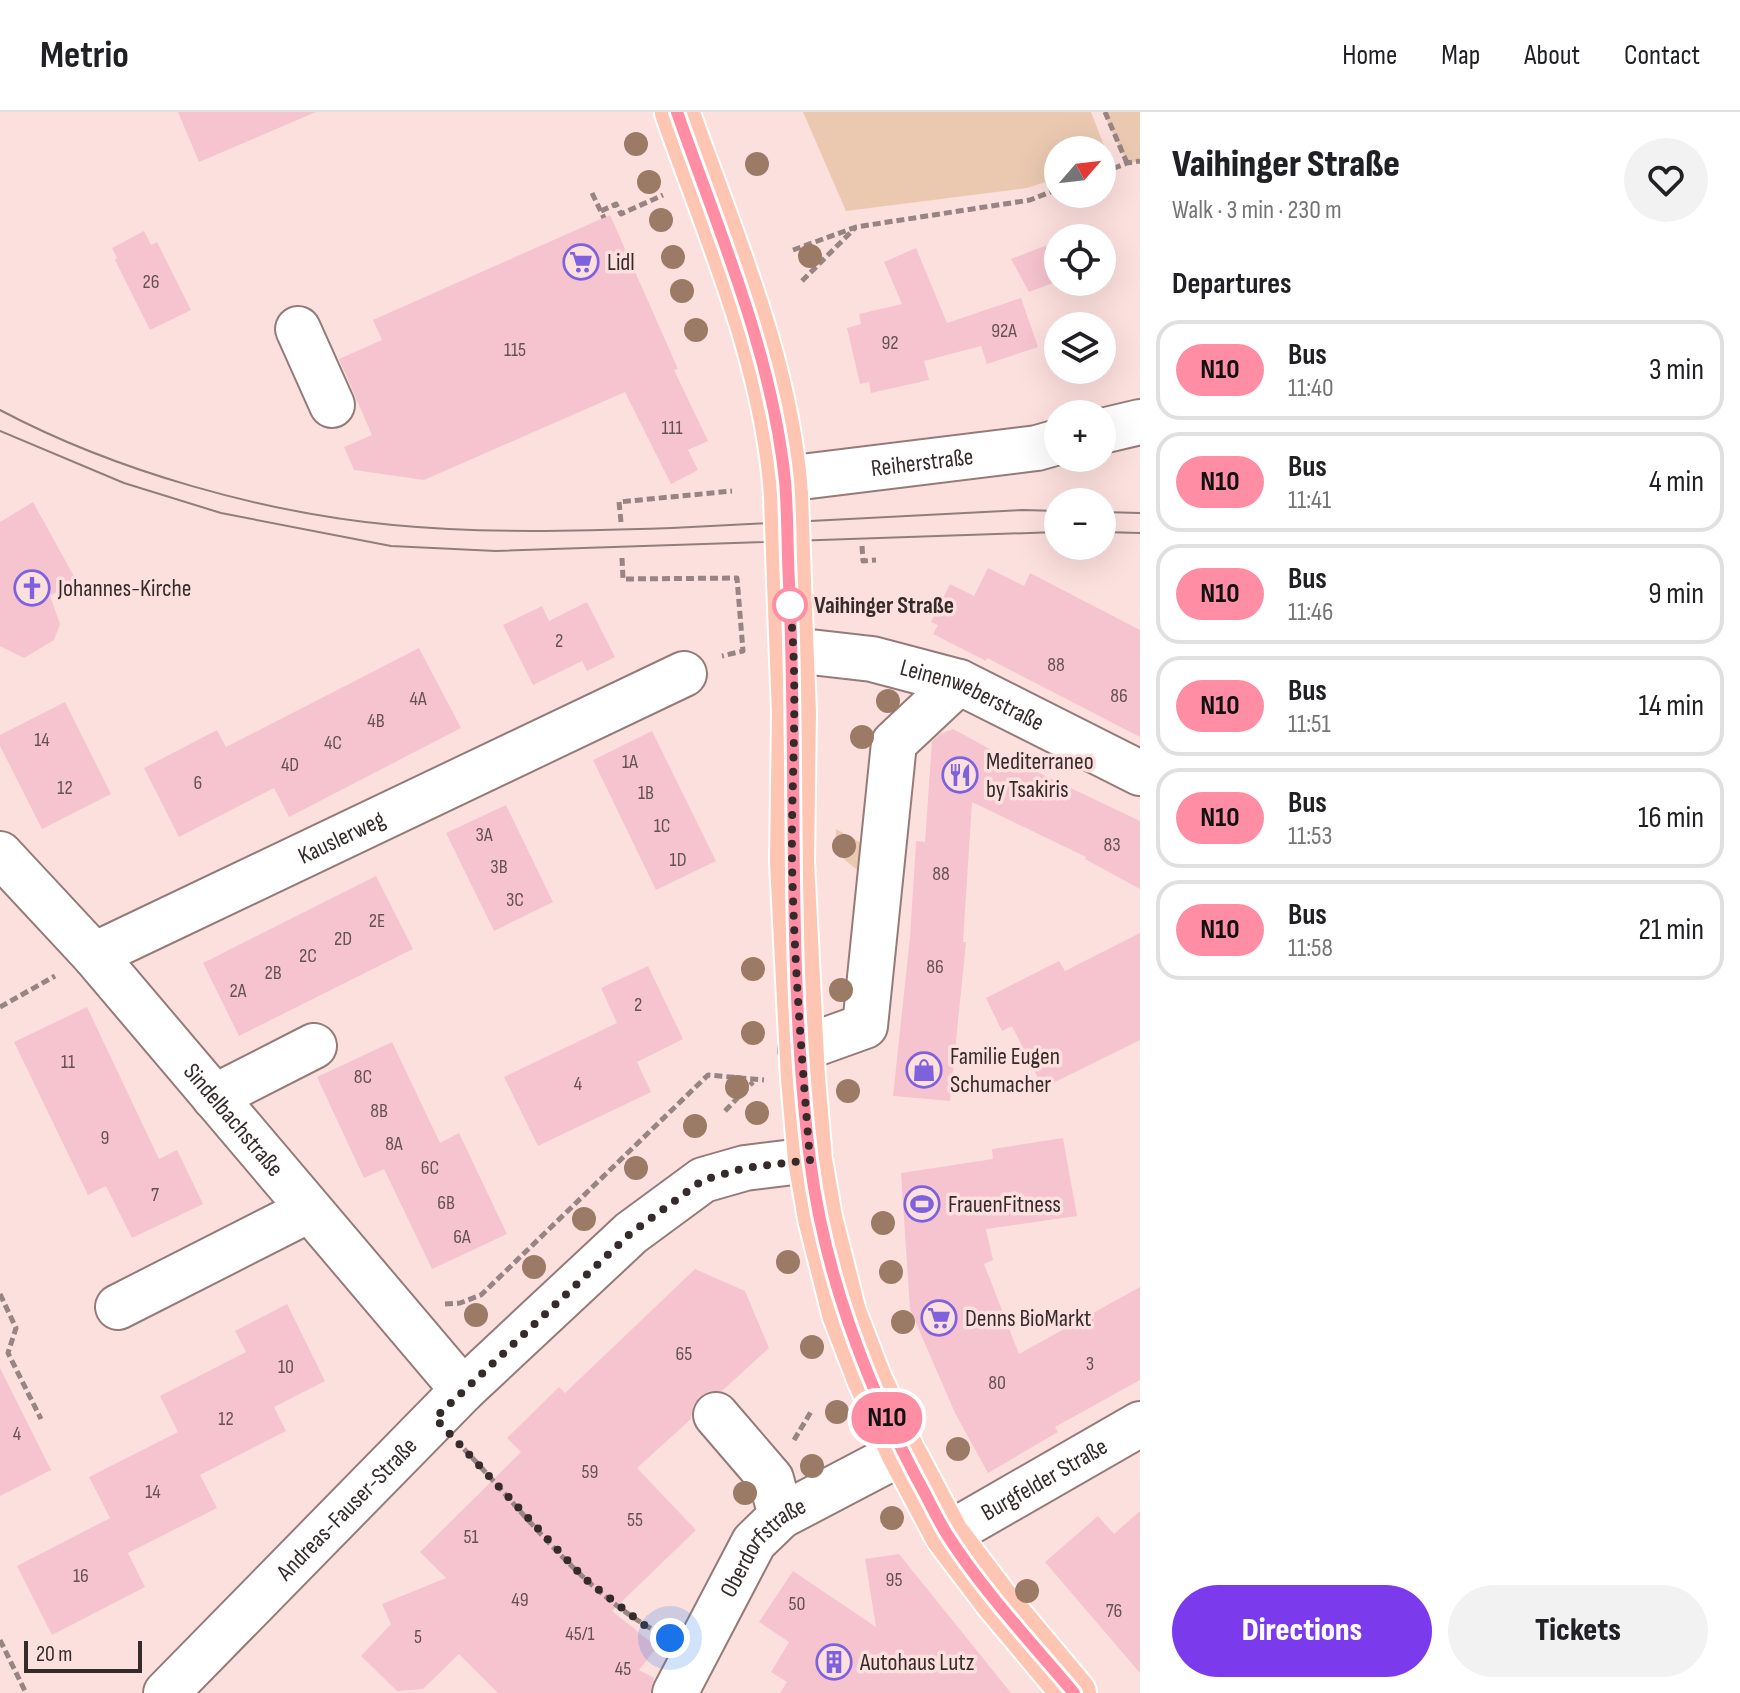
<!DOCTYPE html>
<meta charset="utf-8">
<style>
:root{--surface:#fff;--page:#f2f2f2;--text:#202124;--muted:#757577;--line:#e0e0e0;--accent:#7c3aed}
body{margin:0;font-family:"Sofia Sans Condensed",sans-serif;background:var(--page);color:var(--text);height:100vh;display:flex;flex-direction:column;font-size:30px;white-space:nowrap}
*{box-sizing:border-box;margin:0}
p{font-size:26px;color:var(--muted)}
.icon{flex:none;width:44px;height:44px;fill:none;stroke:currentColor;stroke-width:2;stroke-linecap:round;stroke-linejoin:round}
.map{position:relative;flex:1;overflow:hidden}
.drawer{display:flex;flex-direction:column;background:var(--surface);width:600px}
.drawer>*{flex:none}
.badge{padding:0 16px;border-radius:26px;font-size:28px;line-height:52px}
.needle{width:52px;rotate:62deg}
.tools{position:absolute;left:1044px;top:24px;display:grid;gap:16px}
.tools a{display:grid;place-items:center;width:72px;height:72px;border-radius:50%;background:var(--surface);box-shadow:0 8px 32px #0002;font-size:40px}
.scale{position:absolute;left:24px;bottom:20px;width:118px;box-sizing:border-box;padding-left:8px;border:4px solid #362b2b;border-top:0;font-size:22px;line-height:28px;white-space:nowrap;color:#362b2b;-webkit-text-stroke:6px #fce0de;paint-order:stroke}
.you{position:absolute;width:40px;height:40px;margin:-20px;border:6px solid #fff;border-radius:50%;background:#1a73e8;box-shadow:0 0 0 12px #1a73e833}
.map>.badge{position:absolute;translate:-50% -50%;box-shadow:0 0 0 4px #fff}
h2{padding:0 32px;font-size:30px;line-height:72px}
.round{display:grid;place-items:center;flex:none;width:84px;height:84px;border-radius:42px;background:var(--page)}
.headline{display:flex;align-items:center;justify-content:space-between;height:136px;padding:0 32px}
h1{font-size:38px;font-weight:800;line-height:60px}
.primary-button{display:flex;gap:16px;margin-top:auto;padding:16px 32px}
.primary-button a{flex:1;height:92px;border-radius:48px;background:var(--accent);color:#fff;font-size:32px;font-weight:800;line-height:92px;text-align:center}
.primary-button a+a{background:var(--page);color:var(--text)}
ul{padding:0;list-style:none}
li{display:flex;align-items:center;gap:24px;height:100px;margin:0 16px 12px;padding:0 16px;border:4px solid var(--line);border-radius:24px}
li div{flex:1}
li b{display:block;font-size:30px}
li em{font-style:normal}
li .badge{min-width:88px;font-weight:700;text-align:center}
header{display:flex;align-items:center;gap:48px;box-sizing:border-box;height:112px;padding:0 40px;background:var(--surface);border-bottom:2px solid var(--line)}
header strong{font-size:38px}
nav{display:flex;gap:44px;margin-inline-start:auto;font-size:28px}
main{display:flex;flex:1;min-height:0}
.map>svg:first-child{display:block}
</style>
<header>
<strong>Metrio</strong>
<nav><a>Home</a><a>Map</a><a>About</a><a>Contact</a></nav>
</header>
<main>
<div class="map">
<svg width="1140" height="1581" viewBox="0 0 1140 1581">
<rect width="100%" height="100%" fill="#fce0de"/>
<path fill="#ebc9b1" d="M803,0H1091L1110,49L1102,52V38H1058V66L1027,76L846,99Z
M1103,0H1140V49L1127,51Z
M836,717L870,736L867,766L835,740Z"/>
<path fill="#f6c4cf" d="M178,0H316L199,50Z
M610,103L678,257L674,258L708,329L688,338L698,358L671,372L625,280L424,368L354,358L344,335L372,323L339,247L382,228L373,208Z
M144,119L151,133L157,130L191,198L150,218L115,148L117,146L112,136Z
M1058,129V169L1029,180L1011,147Z
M916,136L947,211L1021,186L1038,235L987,252L981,234L924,249L929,268L871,281L869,270L860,272L847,216L861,212L859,202L902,192L884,150Z
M33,390L76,468L50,484L60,512L54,528L24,546L0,534V410Z
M988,456L1024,474L1030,461L1140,518V625L987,546L986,549L933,522L938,513L931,510L950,472L974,484Z
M587,490L615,545L587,559L582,549L533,573L503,513L542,494L549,509Z
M419,536L461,616L289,705L274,676L179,725L144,656L217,618L226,635Z
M65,590L111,682L42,717L0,634V623Z
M953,617L1034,661L1035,659L1140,709V777L1085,747L1086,745L972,690L963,830H966L950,989L893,984L910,825L916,729L925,730L932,629L940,622Z
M652,619L716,749L656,778L593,648Z
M506,693L553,790L494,819L446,721Z
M376,764L413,837L239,924L203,851Z
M1140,821V928L1043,976L1012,914L1002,919L986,886L1059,849L1065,859Z
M648,854L683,927L637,950L651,980L538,1034L504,965L617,911L601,876Z
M87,895L159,1047L177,1038L203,1092L132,1126L106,1074L88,1083L14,930Z
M392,930L440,1031L459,1021L507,1122L432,1157L384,1057L364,1066L317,965Z
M1063,1026L1077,1104L986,1117L993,1148L984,1152L1019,1242L1140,1175V1268L1055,1315L1058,1320L988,1361L955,1301L910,1197L901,1061L993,1047L992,1037Z
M695,1157L745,1179L769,1236L722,1279H711L699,1285L693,1294L691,1307L637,1356L696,1418L612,1499L657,1535L639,1558L654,1566L650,1581H498L459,1542L423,1577L397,1579L361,1544L391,1512L382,1492L446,1466L420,1440L521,1340L507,1326L559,1275L565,1281Z
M287,1192L325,1269L274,1295L286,1319L200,1363L217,1396L128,1441L145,1475L52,1523L17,1454L110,1406L89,1365L178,1320L160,1284L246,1240L235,1219Z
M0,1256L51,1358L0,1384Z
M1140,1399V1561L1045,1450L1098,1404L1114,1422Z
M899,1442L1011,1581H780L787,1570L771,1560L789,1530L759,1510L793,1459L876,1515L865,1447Z"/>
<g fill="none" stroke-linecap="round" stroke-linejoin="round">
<defs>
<g id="minor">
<path d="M298,217L332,293"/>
<path d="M1102,319L1140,310"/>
<path id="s1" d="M785,367L1037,336L1058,330"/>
<path id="s2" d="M793,538L872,547L959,570L1140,661"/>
<path id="s3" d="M0,742L94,843L463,1278"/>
<path id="s4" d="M94,843L684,562"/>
<path d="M801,937L865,914L894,631L959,570"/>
<path d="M214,985L314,934"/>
<path d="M118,1195L309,1098"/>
<path d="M716,1303L771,1367L781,1404"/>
<path id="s5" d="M947,1423L1140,1312"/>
<path id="s6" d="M166,1581L463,1278L631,1121L703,1068L745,1056L810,1048"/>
<path id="s7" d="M675,1581L754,1430L781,1404L903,1340"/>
</g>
<path id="major" d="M677,0C721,125 777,250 786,383
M789,470L794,601L792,750L803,966L810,1048L820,1106L844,1201L869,1266L903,1340L947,1423L997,1489L1074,1581"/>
</defs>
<use href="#minor" stroke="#947b79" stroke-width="48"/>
<use href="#major" stroke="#fff" stroke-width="48"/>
<path stroke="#978483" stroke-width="5" stroke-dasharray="8 4" stroke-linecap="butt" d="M1105,0L1127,51
M1102,61L1127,51L1140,49
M592,81L604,106
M601,99L616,92L621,102L663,83
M793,138L856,115L1030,88L1058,77
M802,169L855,116
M621,410L619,390L732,379
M862,434L863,449L876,448
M622,446L623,467L737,466L743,539L722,544
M0,895L55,864
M725,999L753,970
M0,1182L16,1216L8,1241L41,1307
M445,1192L460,1191L481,1183L708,963L764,968
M794,1328L812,1298
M464,1337C524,1400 581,1479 659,1521
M0,1528L26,1581"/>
<use href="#minor" stroke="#fff" stroke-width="44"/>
<use href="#major" stroke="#fdc5b2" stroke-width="44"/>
<path stroke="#907e7d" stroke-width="2" d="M0,298C115,359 264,401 393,413C486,422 580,419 672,416C789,411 906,405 1023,398L1058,399
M0,319L124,371L221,401L391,434L496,439L1058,420
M1102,400L1140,401
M1102,420L1140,421"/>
<defs>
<path id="major-bridge" d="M786,383L789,470"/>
</defs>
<use href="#major-bridge" stroke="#fff" stroke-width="48" stroke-linecap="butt"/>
<use href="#major-bridge" stroke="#fdc5b2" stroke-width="44"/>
</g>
<g fill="#9b7a66">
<circle cx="636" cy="32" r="12"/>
<circle cx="757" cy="52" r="12"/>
<circle cx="649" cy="70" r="12"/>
<circle cx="661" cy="108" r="12"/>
<circle cx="810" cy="144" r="12"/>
<circle cx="673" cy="145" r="12"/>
<circle cx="682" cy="179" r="12"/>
<circle cx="696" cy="218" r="12"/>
<circle cx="888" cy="589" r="12"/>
<circle cx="862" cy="625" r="12"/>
<circle cx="844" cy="734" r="12"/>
<circle cx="753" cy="857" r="12"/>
<circle cx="841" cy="878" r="12"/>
<circle cx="753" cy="921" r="12"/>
<circle cx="737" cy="975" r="12"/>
<circle cx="848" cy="979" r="12"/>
<circle cx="757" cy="1001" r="12"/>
<circle cx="695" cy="1014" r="12"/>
<circle cx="636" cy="1056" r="12"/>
<circle cx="584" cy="1107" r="12"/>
<circle cx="883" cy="1111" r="12"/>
<circle cx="788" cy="1150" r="12"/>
<circle cx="534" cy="1155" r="12"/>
<circle cx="891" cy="1160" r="12"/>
<circle cx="476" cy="1203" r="12"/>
<circle cx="903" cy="1210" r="12"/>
<circle cx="812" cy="1235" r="12"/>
<circle cx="837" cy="1300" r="12"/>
<circle cx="958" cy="1337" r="12"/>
<circle cx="812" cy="1354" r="12"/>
<circle cx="745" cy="1381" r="12"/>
<circle cx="892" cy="1406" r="12"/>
<circle cx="1027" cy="1479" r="12"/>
</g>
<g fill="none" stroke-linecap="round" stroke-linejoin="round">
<defs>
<path id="line" d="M677,0C719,120 772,241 785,369C788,403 787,436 789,470C798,662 786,857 810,1048C824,1159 864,1266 916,1365C927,1384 936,1405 948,1424C984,1480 1031,1530 1074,1581"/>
</defs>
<use href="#line" stroke="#fff" stroke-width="18"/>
<use href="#line" stroke="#ff8ea5" stroke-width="12"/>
<path stroke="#362b2b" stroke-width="8" stroke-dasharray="0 14.4" d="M670,1526L644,1513L584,1466L435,1306L631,1121L703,1068L745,1056L810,1048C802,949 794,849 792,749C791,664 799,578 790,493"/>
</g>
<defs>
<symbol id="supermarket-ring" viewBox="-11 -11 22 22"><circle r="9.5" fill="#fce0de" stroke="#7e61dc" stroke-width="1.5"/><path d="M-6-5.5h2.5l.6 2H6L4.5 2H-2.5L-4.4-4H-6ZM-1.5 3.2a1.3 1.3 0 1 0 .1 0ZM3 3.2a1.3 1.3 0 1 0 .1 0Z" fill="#7e61dc"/></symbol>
<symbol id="church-ring" viewBox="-11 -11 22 22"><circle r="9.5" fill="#fce0de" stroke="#7e61dc" stroke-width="1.5"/><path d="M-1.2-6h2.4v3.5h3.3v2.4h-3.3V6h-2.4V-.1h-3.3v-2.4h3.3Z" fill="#7e61dc"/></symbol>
<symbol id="restaurant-ring" viewBox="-11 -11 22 22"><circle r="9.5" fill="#fce0de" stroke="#7e61dc" stroke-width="1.5"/><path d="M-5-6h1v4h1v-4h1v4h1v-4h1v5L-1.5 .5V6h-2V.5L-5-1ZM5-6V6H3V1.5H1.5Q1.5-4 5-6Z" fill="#7e61dc"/></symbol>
<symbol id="shop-ring" viewBox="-11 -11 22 22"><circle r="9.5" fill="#fce0de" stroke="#7e61dc" stroke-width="1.5"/><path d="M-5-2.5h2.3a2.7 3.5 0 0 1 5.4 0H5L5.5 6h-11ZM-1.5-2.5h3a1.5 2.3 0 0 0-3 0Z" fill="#7e61dc"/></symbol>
<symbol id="stadium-ring" viewBox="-11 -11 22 22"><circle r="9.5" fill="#fce0de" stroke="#7e61dc" stroke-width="1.5"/><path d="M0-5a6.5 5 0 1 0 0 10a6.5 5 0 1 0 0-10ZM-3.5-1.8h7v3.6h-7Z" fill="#7e61dc"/></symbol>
<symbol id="building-ring" viewBox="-11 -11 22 22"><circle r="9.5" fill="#fce0de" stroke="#7e61dc" stroke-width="1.5"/><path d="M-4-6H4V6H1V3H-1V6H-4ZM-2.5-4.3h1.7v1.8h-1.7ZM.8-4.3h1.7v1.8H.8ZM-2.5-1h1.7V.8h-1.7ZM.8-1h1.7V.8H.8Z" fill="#7e61dc"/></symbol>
</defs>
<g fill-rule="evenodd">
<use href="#supermarket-ring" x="561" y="130" width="40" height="40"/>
<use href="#church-ring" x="12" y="456" width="40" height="40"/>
<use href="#restaurant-ring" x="940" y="643" width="40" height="40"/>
<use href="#shop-ring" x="904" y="938" width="40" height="40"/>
<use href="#stadium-ring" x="902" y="1072" width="40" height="40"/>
<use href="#supermarket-ring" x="919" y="1186" width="40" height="40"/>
<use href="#building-ring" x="814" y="1530" width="40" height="40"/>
</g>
<circle fill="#fff" stroke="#ff8ea5" stroke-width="4" cx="790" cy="493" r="16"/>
<g text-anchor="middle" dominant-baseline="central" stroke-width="7" stroke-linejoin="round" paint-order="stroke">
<g font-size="20" fill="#665154">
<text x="151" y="170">26</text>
<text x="1004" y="219">92A</text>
<text x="890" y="231">92</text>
<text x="515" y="238">115</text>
<text x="672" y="316">111</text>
<text x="559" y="529">2</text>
<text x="1056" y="553">88</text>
<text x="1119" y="584">86</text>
<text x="418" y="587">4A</text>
<text x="376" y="609">4B</text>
<text x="42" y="628">14</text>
<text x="333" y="631">4C</text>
<text x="630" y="650">1A</text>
<text x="290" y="653">4D</text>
<text x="198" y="671">6</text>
<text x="65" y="676">12</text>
<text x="646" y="681">1B</text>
<text x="662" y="714">1C</text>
<text x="484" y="723">3A</text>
<text x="1112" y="733">83</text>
<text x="678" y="748">1D</text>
<text x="499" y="755">3B</text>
<text x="941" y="762">88</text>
<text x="515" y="788">3C</text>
<text x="377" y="809">2E</text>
<text x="343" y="827">2D</text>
<text x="308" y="844">2C</text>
<text x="935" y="855">86</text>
<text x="273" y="861">2B</text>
<text x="238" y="879">2A</text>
<text x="638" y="893">2</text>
<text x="68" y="950">11</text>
<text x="363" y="965">8C</text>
<text x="578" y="972">4</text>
<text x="379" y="999">8B</text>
<text x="105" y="1026">9</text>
<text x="394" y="1032">8A</text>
<text x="430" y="1056">6C</text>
<text x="155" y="1083">7</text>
<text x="446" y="1091">6B</text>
<text x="462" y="1125">6A</text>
<text x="684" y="1242">65</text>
<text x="1090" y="1252">3</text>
<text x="286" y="1255">10</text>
<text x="997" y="1271">80</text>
<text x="226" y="1307">12</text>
<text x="17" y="1322">4</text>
<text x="590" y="1360">59</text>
<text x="153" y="1380">14</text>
<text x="635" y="1408">55</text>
<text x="471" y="1425">51</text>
<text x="81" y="1464">16</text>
<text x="894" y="1468">95</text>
<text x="520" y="1488">49</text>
<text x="797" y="1492">50</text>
<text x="1114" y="1499">76</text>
<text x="580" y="1522">45/1</text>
<text x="418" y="1525">5</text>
<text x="623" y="1557">45</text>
</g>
<g font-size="24" fill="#362b2b" stroke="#fce0de" text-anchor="start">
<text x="607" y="150">Lidl</text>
<text x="58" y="476">Johannes-Kirche</text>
<text x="986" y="649">Mediterraneo<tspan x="986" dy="28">by Tsakiris</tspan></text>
<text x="950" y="944">Familie Eugen<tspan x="950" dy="28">Schumacher</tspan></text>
<text x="948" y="1092">FrauenFitness</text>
<text x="965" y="1206">Denns BioMarkt</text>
<text x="860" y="1550">Autohaus Lutz</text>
</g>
<g font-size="24" fill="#362b2b" stroke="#fce0de">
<text stroke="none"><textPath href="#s1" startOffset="138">Reiherstraße</textPath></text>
<text stroke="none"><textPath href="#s2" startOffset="186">Leinenweberstraße</textPath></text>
<text stroke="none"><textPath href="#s4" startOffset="274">Kauslerweg</textPath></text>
<text stroke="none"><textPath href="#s3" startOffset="354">Sindelbachstraße</textPath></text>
<text stroke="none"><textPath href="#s5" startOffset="112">Burgfelder Straße</textPath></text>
<text stroke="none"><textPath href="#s6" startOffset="258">Andreas-Fauser-Straße</textPath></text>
<text stroke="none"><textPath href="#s7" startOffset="172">Oberdorfstraße</textPath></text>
</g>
<g font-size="24" font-weight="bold" fill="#362b2b" stroke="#fce0de" text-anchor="start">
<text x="814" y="493">Vaihinger Straße</text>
</g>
</g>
</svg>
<div class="tools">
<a><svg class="needle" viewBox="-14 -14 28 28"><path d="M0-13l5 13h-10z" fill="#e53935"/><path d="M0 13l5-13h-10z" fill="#757577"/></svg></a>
<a><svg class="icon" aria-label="locate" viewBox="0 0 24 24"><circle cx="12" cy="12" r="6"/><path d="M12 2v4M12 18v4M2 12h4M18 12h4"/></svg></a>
<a><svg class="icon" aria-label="layers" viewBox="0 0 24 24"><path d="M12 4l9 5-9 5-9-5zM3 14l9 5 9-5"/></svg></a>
<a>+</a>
<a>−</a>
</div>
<div class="scale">20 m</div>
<div class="you" style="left:670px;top:1526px"></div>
<b class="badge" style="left:887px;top:1306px;background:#ff8ea5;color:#111">N10</b>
</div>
<section class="drawer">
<div class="headline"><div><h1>Vaihinger Straße</h1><p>Walk · 3 min · 230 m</p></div><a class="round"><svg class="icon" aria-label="heart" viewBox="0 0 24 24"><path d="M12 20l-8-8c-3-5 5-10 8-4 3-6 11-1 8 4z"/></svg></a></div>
<h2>Departures</h2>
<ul>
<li><span class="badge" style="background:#ff8ea5;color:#111">N10</span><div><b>Bus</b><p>11:40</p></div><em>3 min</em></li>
<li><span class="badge" style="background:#ff8ea5;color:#111">N10</span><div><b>Bus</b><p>11:41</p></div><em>4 min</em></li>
<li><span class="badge" style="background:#ff8ea5;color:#111">N10</span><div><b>Bus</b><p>11:46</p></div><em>9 min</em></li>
<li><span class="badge" style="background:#ff8ea5;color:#111">N10</span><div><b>Bus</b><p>11:51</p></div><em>14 min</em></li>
<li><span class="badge" style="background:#ff8ea5;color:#111">N10</span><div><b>Bus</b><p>11:53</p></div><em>16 min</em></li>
<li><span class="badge" style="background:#ff8ea5;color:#111">N10</span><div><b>Bus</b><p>11:58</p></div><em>21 min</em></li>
</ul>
<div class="primary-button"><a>Directions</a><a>Tickets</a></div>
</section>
</main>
